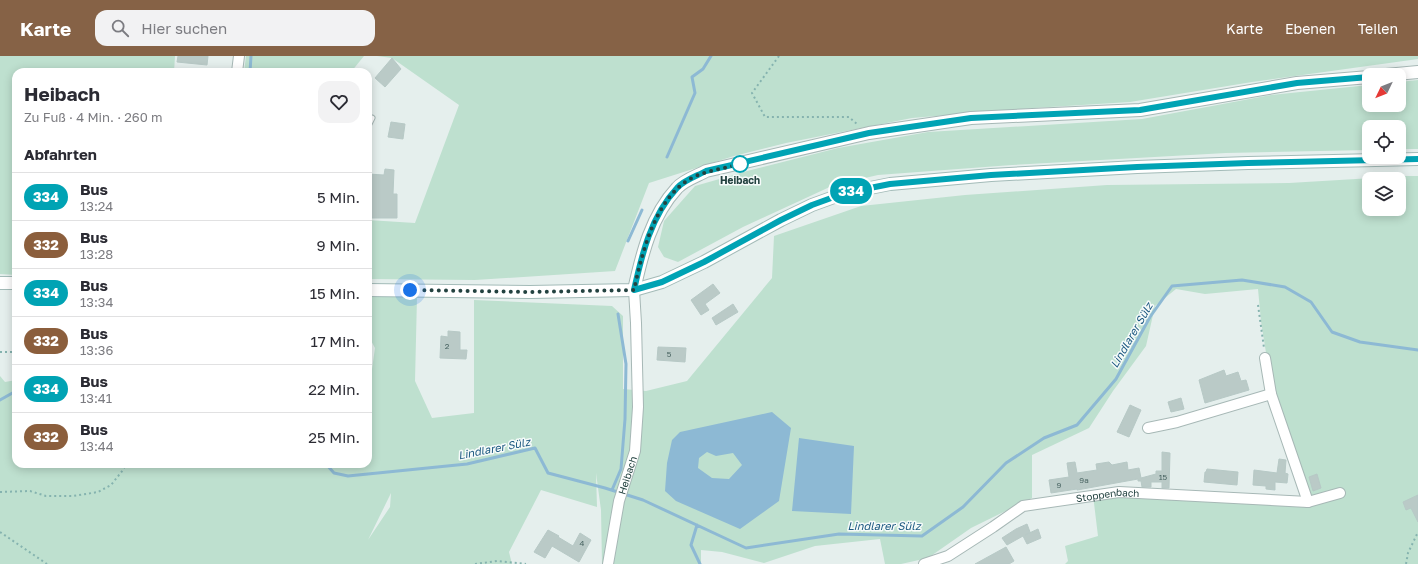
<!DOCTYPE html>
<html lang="de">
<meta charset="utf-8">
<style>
:root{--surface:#fff;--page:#f2f2f3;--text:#2b2b33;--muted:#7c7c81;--line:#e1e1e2;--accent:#866246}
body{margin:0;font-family:"Golos Text",sans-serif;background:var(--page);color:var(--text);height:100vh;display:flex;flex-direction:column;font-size:15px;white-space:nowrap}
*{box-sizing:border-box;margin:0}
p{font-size:13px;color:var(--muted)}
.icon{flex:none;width:22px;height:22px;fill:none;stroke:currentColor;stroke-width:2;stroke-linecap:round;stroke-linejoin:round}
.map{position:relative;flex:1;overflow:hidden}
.panel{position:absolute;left:12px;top:12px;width:360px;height:400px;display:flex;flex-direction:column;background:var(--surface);border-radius:12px;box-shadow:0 2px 10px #0003}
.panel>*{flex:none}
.badge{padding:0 8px;border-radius:13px;font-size:14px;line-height:26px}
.needle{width:26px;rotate:227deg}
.buttons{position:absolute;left:1362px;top:12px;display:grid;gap:8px}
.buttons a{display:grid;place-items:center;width:44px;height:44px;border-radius:8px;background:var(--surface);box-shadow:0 2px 10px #0003;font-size:20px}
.you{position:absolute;width:20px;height:20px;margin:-10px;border:3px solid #fff;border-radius:50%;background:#1a73e8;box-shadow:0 0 0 6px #1a73e833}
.map>.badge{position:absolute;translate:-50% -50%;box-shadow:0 0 0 2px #fff}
h2{padding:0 12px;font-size:15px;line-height:36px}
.round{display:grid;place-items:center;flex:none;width:42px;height:42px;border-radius:12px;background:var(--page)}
.head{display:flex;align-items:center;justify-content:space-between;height:68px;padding:0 12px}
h1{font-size:19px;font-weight:700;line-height:30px}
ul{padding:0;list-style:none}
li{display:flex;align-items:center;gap:12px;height:48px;padding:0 12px;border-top:1px solid var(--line)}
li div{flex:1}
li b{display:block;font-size:15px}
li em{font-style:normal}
li .badge{min-width:44px;font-weight:700;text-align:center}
header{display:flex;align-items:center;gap:24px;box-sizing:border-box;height:56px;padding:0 20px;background:var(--accent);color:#fff}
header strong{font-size:19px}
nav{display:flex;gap:22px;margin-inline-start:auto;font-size:14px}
.search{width:280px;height:36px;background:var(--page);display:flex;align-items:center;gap:10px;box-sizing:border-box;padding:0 14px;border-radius:12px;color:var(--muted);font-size:15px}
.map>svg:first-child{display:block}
</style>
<header>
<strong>Karte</strong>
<div class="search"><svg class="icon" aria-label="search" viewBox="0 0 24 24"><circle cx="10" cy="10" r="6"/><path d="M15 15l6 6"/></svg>Hier suchen</div>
<nav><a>Karte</a><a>Ebenen</a><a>Teilen</a></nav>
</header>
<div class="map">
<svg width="1418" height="508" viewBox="0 0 1418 508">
<rect width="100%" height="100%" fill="#e5efed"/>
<path fill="#bee0cf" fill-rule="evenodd" d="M0,0H175L174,16H16V219L0,218Z
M246,0H364L351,16H244Z
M377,0H1418V3L1252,26L1130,46L1034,52L912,62L786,87L734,100L649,127L615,215L475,224L368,223V164L415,167L459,49L392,2Z
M1418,24V93H1399V71H1369V94L1226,97L1012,109L878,119L834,129L743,171L678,206L664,201L658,191L664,165L695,130L751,114L838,92L928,76L1142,63L1271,39L1369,29V49H1399V26Z
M1406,120H1418V508H1065L1068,505L1065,490L1098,480L1093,439L1307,446L1275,354L1261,265L1258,233L1205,238L1176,233L1155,250L1146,290L1113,335L1089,372L1032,399V442L971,472L928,502L901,508H885L880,483L815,490L764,507L722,496L701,494V508H602L601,454L596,417L597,451L541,434L509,496L512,508H0V320L5,326L16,324V408H368V320H371L375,292L368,279V240L417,241L415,325L432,362L474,357V244L612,250L623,260V333L646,335L687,325L772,222L774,180L861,150L965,139L1107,129L1289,127ZM1369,123H1399V153H1369ZM391,437L390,451L368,484Z"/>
<path fill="#8db9d4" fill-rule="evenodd" d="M772,356L791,372L779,445L740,473L676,445L665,435L667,407L672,384L680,376ZM707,396L716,400L733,397L742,409L729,423L712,422L698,412L699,402Z
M799,382L854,390L851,458L792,455Z"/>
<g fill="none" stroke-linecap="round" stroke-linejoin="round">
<path stroke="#8db9d4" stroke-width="3" d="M250,16L251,0
M667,101L695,37L692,21L703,13L711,0
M628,185L642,154
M0,344L16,335
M326,408L334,417L348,420L467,408L535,392L548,417L605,432L643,444L746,492L839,478L922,480L963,451L1006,407L1044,382L1077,369L1116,323L1150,261L1172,230L1242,224L1285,231L1311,246L1332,276L1360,286L1418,294
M612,434L621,413L625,363L626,308L618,258
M697,469L691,489L700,508"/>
</g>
<path fill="#bacac7" stroke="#b7c9c6" d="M178,0H208L207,9L177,6Z
M392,2L401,13L385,31L375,22Z
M391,66L405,68L403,83L388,81Z
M385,113L394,114L393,138H397V162H368V155L371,154L370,137H368V118L384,119Z
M713,228L720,237L705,248L709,254L701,259L691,244Z
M733,248L738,256L716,269L712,262Z
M448,275L460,276V294H467L466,303L440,302L441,280L448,281Z
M658,291L686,292L685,306L657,304Z
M1224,314L1226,320L1238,316L1241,325L1246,324L1249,334L1205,347L1199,324Z
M1181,342L1184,353L1171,356L1168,346Z
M1130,349L1141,354L1129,381L1117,376Z
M1162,396L1170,397L1169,432H1162V426H1151V431H1142L1141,425H1138V423L1077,434V433L1051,437L1049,424L1069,421L1067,407L1075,406L1077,417L1097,414L1096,408L1109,406L1112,409L1127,406L1128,414L1139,412L1141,422L1156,418V415H1162Z
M1279,403L1286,404L1285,417L1288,418L1287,427L1275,426V434L1266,433V430L1253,429L1254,414L1277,417Z
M1207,413L1238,416L1237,429L1204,426L1205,416H1206Z
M1317,418L1321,432L1313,435L1309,421Z
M1418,439V466L1411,452L1406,454L1403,446Z
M1027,468L1030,476L1025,479L1038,473L1041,482L1027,488L1023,480L1007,489L1002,482L1016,473Z
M548,474L559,480L558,481L573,490L580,477L591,484L579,506L552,490L545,502L534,496Z
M1006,491L1014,505L1009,508H975Z"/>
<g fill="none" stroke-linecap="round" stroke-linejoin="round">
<defs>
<path id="service" d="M368,70L372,62"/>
<g id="minor">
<path d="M237,16L239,0"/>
<path d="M1265,302L1271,338L1308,446"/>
<path d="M1148,372L1177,366L1271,338"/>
<path id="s1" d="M608,508L619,445L635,395L638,351L636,267L634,234"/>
<path id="s2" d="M924,508L948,500L993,471L1023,450L1119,436L1308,446L1340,437"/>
</g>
<path id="tertiary" d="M1386,19L1418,16
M634,234C642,198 651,160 677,132C684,124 697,120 706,115L869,77L971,62L1140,54L1297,27L1369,21"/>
<path id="secondary" d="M0,227H16
M368,234L530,236L634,234L662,226L704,206L781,164L812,149L845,137L890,128L991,119L1137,111L1248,107L1418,103"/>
</defs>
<use href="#service" stroke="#a7b8b6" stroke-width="7"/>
<use href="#minor" stroke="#a7b8b6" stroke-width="12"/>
<use href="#tertiary" stroke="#a7b8b6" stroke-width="14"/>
<use href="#secondary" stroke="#a3bbb8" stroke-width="14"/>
<path stroke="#85b3af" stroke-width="2" stroke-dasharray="2 3" stroke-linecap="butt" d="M779,0L752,37L765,61H849L858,69
M1258,249L1264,292
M0,296H15
M0,436L30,435L46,440H73L98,436L111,429L123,414L126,408
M0,476L47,508
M475,508L497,505L526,508
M1406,508L1408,497L1418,476"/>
<use href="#service" stroke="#fff" stroke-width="5"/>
<use href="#minor" stroke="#fff" stroke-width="10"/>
<use href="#tertiary" stroke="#fff" stroke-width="12"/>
<use href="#secondary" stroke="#fff" stroke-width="12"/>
</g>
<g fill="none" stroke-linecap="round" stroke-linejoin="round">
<defs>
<path id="line" d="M1369,21L1297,27L1140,54L971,62L869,77L706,115C697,120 684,124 677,132C651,160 642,198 634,234L662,226L704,206L781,164L812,149L845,137L890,128L991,119L1137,111L1248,107L1418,103"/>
</defs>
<use href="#line" stroke="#fff" stroke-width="9"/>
<use href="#line" stroke="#00a3b4" stroke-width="6"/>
<path stroke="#234240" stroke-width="4" stroke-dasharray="0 7.2" d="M410,234L530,236L634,234C642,197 655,143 690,123C706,114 723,113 740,108"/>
</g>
<circle fill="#fff" stroke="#00a3b4" stroke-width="2" cx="740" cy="108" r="8"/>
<g text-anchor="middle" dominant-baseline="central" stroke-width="3" stroke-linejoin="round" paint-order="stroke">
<g font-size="8" fill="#496462">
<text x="447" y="290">2</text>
<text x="669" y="298">5</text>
<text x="1163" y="421">15</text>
<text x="1084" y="424">9a</text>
<text x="1059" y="429">9</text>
<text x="582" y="487">4</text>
</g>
<g font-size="10" font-weight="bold" fill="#234240" stroke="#f6fbfa">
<text x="740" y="124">Heibach</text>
</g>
<g font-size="10" fill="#234240" stroke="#f6fbfa">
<text stroke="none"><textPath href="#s1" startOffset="91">Heibach</textPath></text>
<text stroke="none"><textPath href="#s2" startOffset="201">Stoppenbach</textPath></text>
</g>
<g font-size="11" font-style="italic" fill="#1b5880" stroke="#f6fbfa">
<text transform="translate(1131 279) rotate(-60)">Lindlarer Sülz</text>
<text transform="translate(494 392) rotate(-11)">Lindlarer Sülz</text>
<text x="884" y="469">Lindlarer Sülz</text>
</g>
</g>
</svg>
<div class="buttons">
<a><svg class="needle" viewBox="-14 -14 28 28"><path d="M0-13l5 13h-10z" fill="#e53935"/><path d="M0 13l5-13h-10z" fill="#7c7c81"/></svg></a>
<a><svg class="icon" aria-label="locate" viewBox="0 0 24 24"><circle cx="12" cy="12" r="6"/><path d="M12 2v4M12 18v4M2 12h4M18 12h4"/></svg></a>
<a><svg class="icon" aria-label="layers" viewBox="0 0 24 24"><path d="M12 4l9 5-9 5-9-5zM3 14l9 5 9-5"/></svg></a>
</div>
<div class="you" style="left:410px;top:234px"></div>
<b class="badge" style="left:851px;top:135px;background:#00a3b4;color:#fff">334</b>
<section class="panel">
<div class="head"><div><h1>Heibach</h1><p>Zu Fuß · 4 Min. · 260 m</p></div><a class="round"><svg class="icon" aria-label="heart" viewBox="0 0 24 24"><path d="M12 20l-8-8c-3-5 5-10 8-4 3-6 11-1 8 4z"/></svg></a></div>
<h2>Abfahrten</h2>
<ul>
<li><span class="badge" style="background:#00a3b4;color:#fff">334</span><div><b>Bus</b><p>13:24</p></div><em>5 Min.</em></li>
<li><span class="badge" style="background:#8b5e3c;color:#fff">332</span><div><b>Bus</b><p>13:28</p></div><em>9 Min.</em></li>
<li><span class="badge" style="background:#00a3b4;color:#fff">334</span><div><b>Bus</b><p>13:34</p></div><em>15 Min.</em></li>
<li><span class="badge" style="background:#8b5e3c;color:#fff">332</span><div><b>Bus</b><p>13:36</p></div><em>17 Min.</em></li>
<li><span class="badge" style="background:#00a3b4;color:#fff">334</span><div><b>Bus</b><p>13:41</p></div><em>22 Min.</em></li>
<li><span class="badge" style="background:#8b5e3c;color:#fff">332</span><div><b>Bus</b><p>13:44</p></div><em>25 Min.</em></li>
</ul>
</section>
</div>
